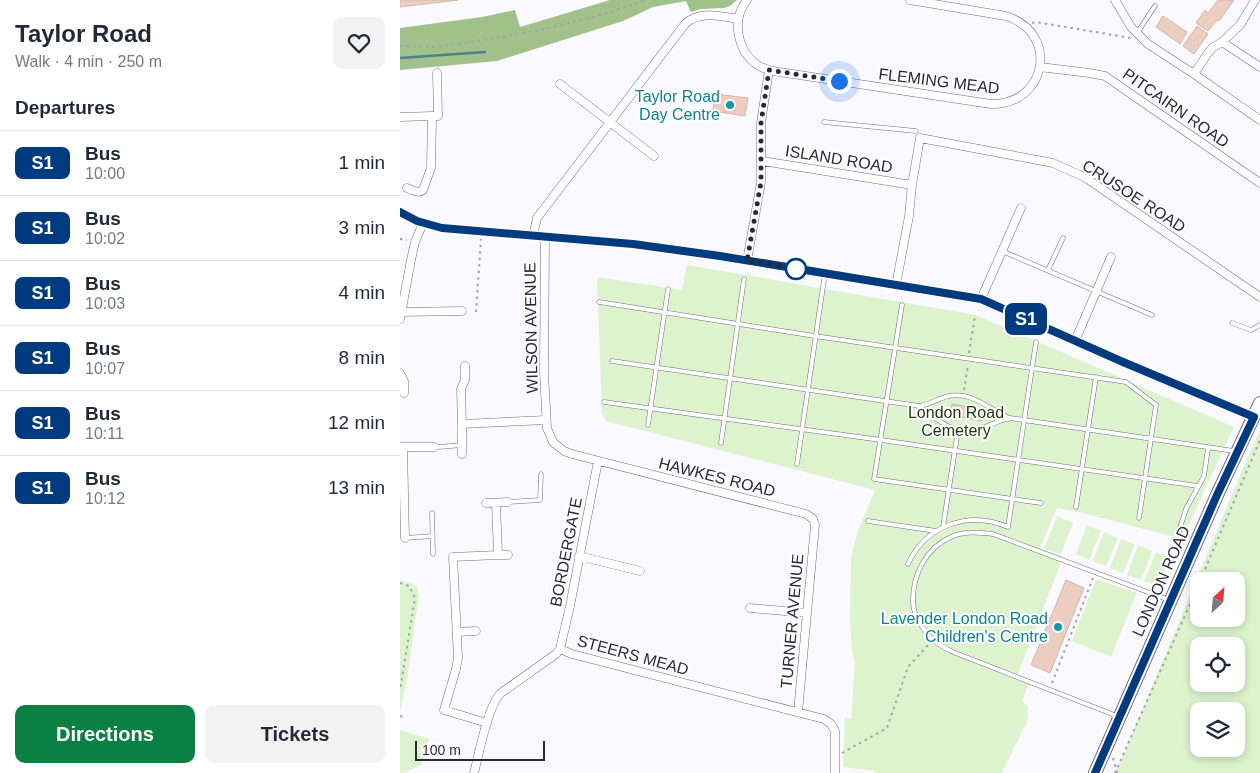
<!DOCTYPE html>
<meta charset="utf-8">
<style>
:root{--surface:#fff;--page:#f2f2f3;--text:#1f2937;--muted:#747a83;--line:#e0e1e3;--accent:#0b8043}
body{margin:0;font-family:Arial,sans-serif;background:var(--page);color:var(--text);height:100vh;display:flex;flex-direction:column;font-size:19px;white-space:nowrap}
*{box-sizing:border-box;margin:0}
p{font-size:16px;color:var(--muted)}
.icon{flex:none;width:28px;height:28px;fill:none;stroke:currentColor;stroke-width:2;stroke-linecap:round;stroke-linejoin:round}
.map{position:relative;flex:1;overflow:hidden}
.side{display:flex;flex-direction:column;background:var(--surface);width:400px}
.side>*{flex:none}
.badge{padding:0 10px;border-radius:8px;font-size:18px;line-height:32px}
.needle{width:32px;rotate:26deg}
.controls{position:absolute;left:790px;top:572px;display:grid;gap:10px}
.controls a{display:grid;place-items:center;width:55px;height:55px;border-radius:10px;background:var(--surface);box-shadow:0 2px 8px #0003;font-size:25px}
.scale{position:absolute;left:15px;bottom:12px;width:130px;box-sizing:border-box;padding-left:5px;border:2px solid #2b2833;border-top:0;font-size:14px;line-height:18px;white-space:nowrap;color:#2b2833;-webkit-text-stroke:4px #fff;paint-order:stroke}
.you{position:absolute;width:25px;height:25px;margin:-12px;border:4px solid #fff;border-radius:50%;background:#1a73e8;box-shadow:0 0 0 8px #1a73e833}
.map>.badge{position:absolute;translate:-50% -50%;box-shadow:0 0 0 2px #fff}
h2{padding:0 15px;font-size:19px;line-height:45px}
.round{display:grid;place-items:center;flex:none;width:52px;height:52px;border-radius:10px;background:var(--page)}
.summary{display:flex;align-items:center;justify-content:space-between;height:85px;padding:0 15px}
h1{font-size:24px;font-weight:600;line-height:38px}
.cta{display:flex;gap:10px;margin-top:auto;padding:10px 15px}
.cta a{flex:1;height:58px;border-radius:10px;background:var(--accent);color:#fff;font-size:20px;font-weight:600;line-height:58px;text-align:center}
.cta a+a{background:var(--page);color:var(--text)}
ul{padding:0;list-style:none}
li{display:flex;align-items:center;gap:15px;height:65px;padding:0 15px;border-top:1px solid var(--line)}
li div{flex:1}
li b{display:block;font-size:19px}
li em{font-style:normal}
li .badge{min-width:55px;font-weight:700;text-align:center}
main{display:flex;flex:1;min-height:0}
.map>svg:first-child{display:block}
</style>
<main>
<section class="side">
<div class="summary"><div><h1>Taylor Road</h1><p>Walk · 4 min · 250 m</p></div><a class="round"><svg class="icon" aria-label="heart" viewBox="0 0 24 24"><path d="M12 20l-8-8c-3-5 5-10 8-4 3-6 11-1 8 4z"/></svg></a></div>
<h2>Departures</h2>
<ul>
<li><span class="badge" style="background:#003b80;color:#fff">S1</span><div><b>Bus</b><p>10:00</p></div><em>1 min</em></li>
<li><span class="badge" style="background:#003b80;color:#fff">S1</span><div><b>Bus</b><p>10:02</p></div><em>3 min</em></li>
<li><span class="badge" style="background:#003b80;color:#fff">S1</span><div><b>Bus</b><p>10:03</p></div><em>4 min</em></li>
<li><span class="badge" style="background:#003b80;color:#fff">S1</span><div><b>Bus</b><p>10:07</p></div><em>8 min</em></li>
<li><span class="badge" style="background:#003b80;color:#fff">S1</span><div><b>Bus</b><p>10:11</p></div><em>12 min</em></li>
<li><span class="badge" style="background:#003b80;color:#fff">S1</span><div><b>Bus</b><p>10:12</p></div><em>13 min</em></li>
</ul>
<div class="cta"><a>Directions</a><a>Tickets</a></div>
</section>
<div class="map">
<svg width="860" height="773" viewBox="0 0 860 773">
<rect width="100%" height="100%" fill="#faf9ff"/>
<path fill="#dcf3cd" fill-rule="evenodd" d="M287,265L576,315L834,427L782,539L683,513L657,508L640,548L663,557L616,679L628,684L622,702L628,706V719L602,773H474V771L443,767L445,718L451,719L455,664L452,651L450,623L451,559L457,533L475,490L206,421L202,413L197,277L282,290Z
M860,430V773H716L846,461ZM799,581H836V619H799ZM799,646H836V684H799ZM799,711H836V749H799Z
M657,516L673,523L661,554L644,549Z
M687,525L701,531L689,560L676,554Z
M704,532L718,538L706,566L693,561Z
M721,539L735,544L723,573L710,568Z
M738,545L752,551L741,580L727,575Z
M756,552L769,557L758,586L744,581Z
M696,579L737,593L711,657L672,641Z
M0,580L12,584L17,587L19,595L7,678L0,713Z
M0,730L29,739L21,765L4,773H0Z"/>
<path fill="#a1c18a" d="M210,0H337L330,6L324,8L301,9L291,12L286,1L253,7L223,21L97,61L0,70V28L82,17L115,10L120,27Z"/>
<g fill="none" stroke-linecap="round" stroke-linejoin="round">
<path stroke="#488488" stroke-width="2.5" d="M0,58L85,52"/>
</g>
<path fill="#eccec0" stroke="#d4b7a9" d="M0,0H58L0,7Z
M818,0H834L819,21L817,20L808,31L796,23L805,10L808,13Z
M763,16L787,32L780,44L756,27Z
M797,26L808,34L794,54L783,46Z
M315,94L348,98L345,116L313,111Z
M552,404L584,410L582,421L550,415Z
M666,580L684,588L650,673L631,665Z"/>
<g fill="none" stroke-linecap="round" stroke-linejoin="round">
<defs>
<path id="service" d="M737,33L755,6
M424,122L516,131
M602,251L752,315
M648,270L663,238
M199,302L415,336L726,382L756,405L739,518
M502,305L474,479L641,503
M832,323L851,330L860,325
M212,361L519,406C530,405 538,398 549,396C573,391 589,410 610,418L834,451
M204,402L481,440L798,486
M519,406C541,422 552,436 582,428C591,425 599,420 608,419
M248,425L268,289
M321,443L344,279
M39,447L62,445
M397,464L425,273
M108,502L140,500L141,474
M676,507L696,377
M32,513L33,554
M468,521L536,531
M543,527L558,430
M778,534L786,509L804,476L808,448
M5,538L33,536
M508,564C526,525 569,510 608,527L636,342
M717,718L712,714L553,652C537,645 525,634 517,618C514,612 513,606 513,600C513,574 526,548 551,537C564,531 578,532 593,534L769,600"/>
<path id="minor" d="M347,0C331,20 337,52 359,66C367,70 377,72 386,73L591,104C647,105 660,33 606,16L510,0
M715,0L731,27L748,44L794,74L860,120
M822,42L840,25L855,0
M808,53L812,48L822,42L860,67
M640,67L689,73L705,76L860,183
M794,74L806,56
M160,84L254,156
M32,116H38L37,73
M0,117L32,116L31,168L23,190C19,194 12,190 7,188
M362,161L512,185
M0,212L23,223L42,228L233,244L307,254L581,299L723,362L854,417
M133,236L137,218L285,24C299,10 321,16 338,19
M145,237L144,373L147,428L153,442L164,451L172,454L406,514L413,519L415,525L398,712
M347,261L361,182V123L369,70
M496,285L509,216L512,185L520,138L653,163L686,178L860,297
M581,299L621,208
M2,312L62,311
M0,319L11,260L15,242L23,223
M675,341L711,257
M65,366V380L61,389L62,424L146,420
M0,373L4,381V393
M62,424V454
M0,447H3L5,538
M3,447H34
M86,503L108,502
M98,555H108
M179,556L240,571
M350,608L407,613
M57,632L76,631
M160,649L170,606L198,461
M87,723L44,710L56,669L58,658L53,557L98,555L96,503
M74,773C79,754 88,705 101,693L156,654L160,649L172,654L424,719L431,724L435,731V773"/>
<path id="primary" d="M695,773L817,495L860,403"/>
</defs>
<use href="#service" stroke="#716a83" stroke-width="5"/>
<use href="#minor" stroke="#716a83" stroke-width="9"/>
<use href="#primary" stroke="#716a83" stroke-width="14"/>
<path stroke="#a3a1a9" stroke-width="2" stroke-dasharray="2.5 4" stroke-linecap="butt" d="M632,23L636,22L731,38
M0,46L34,47L83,40L140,30L208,13L245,0
M0,239L7,240
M76,312L81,239
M569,353L575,316
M564,390L568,365
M800,581L860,440
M0,583L9,586L15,598L0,690
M652,683L693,578
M0,716L6,718
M442,753L487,728L508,667L529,644
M713,758L717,773
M715,773L799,584"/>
<use href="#service" stroke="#fff" stroke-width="4"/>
<use href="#minor" stroke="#fff" stroke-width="8"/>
<use href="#primary" stroke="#fff" stroke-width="12"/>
</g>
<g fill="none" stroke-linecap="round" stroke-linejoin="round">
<defs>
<path id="line" d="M0,212L17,221L42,228L233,244L320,256L581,299L723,362L854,417L817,495L695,773"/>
</defs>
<use href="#line" stroke="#fff" stroke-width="11"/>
<use href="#line" stroke="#003b80" stroke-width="8"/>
<path stroke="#2b2833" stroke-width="5" stroke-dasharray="0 9" d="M396,269L405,270L347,261L361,182V123L369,70L439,81"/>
</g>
<g fill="#0f9aa8" stroke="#fff" stroke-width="2">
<circle cx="330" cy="105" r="5"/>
<circle cx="658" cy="627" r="5"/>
</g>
<circle fill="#fff" stroke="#003b80" stroke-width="2.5" cx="396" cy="269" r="10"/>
<g text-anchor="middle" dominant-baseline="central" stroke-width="4" stroke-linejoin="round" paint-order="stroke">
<g font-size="16" fill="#2b2833" stroke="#fff">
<text transform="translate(539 81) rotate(7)">FLEMING MEAD</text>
<text transform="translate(776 108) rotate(35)">PITCAIRN ROAD</text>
<text transform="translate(439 159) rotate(9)">ISLAND ROAD</text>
<text transform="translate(734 196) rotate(33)">CRUSOE ROAD</text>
<text transform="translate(131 328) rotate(-91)">WILSON AVENUE</text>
<text transform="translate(317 477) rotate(14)">HAWKES ROAD</text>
<text transform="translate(166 552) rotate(-79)">BORDERGATE</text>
<text transform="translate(761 581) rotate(-66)">LONDON ROAD</text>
<text transform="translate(392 621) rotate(-85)">TURNER AVENUE</text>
<text transform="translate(233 655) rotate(15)">STEERS MEAD</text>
</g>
<g font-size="16" fill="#0d838f" stroke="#fff" text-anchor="end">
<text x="320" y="96">Taylor Road<tspan x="320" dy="18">Day Centre</tspan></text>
<text x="648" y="618">Lavender London Road<tspan x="648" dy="18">Children's Centre</tspan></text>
</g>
<g font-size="16" fill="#1f330c" stroke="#fff">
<text x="556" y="412">London Road<tspan x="556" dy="18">Cemetery</tspan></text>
</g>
</g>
</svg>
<div class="controls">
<a><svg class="needle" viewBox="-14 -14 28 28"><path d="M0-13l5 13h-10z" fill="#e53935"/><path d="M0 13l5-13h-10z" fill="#747a83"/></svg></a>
<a><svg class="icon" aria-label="locate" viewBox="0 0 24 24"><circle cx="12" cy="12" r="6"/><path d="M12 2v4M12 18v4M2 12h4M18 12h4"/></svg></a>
<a><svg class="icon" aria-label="layers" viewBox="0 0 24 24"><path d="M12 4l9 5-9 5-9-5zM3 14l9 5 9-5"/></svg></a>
</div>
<div class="scale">100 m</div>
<div class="you" style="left:439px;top:81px"></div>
<b class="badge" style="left:626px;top:319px;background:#003b80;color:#fff">S1</b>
</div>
</main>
